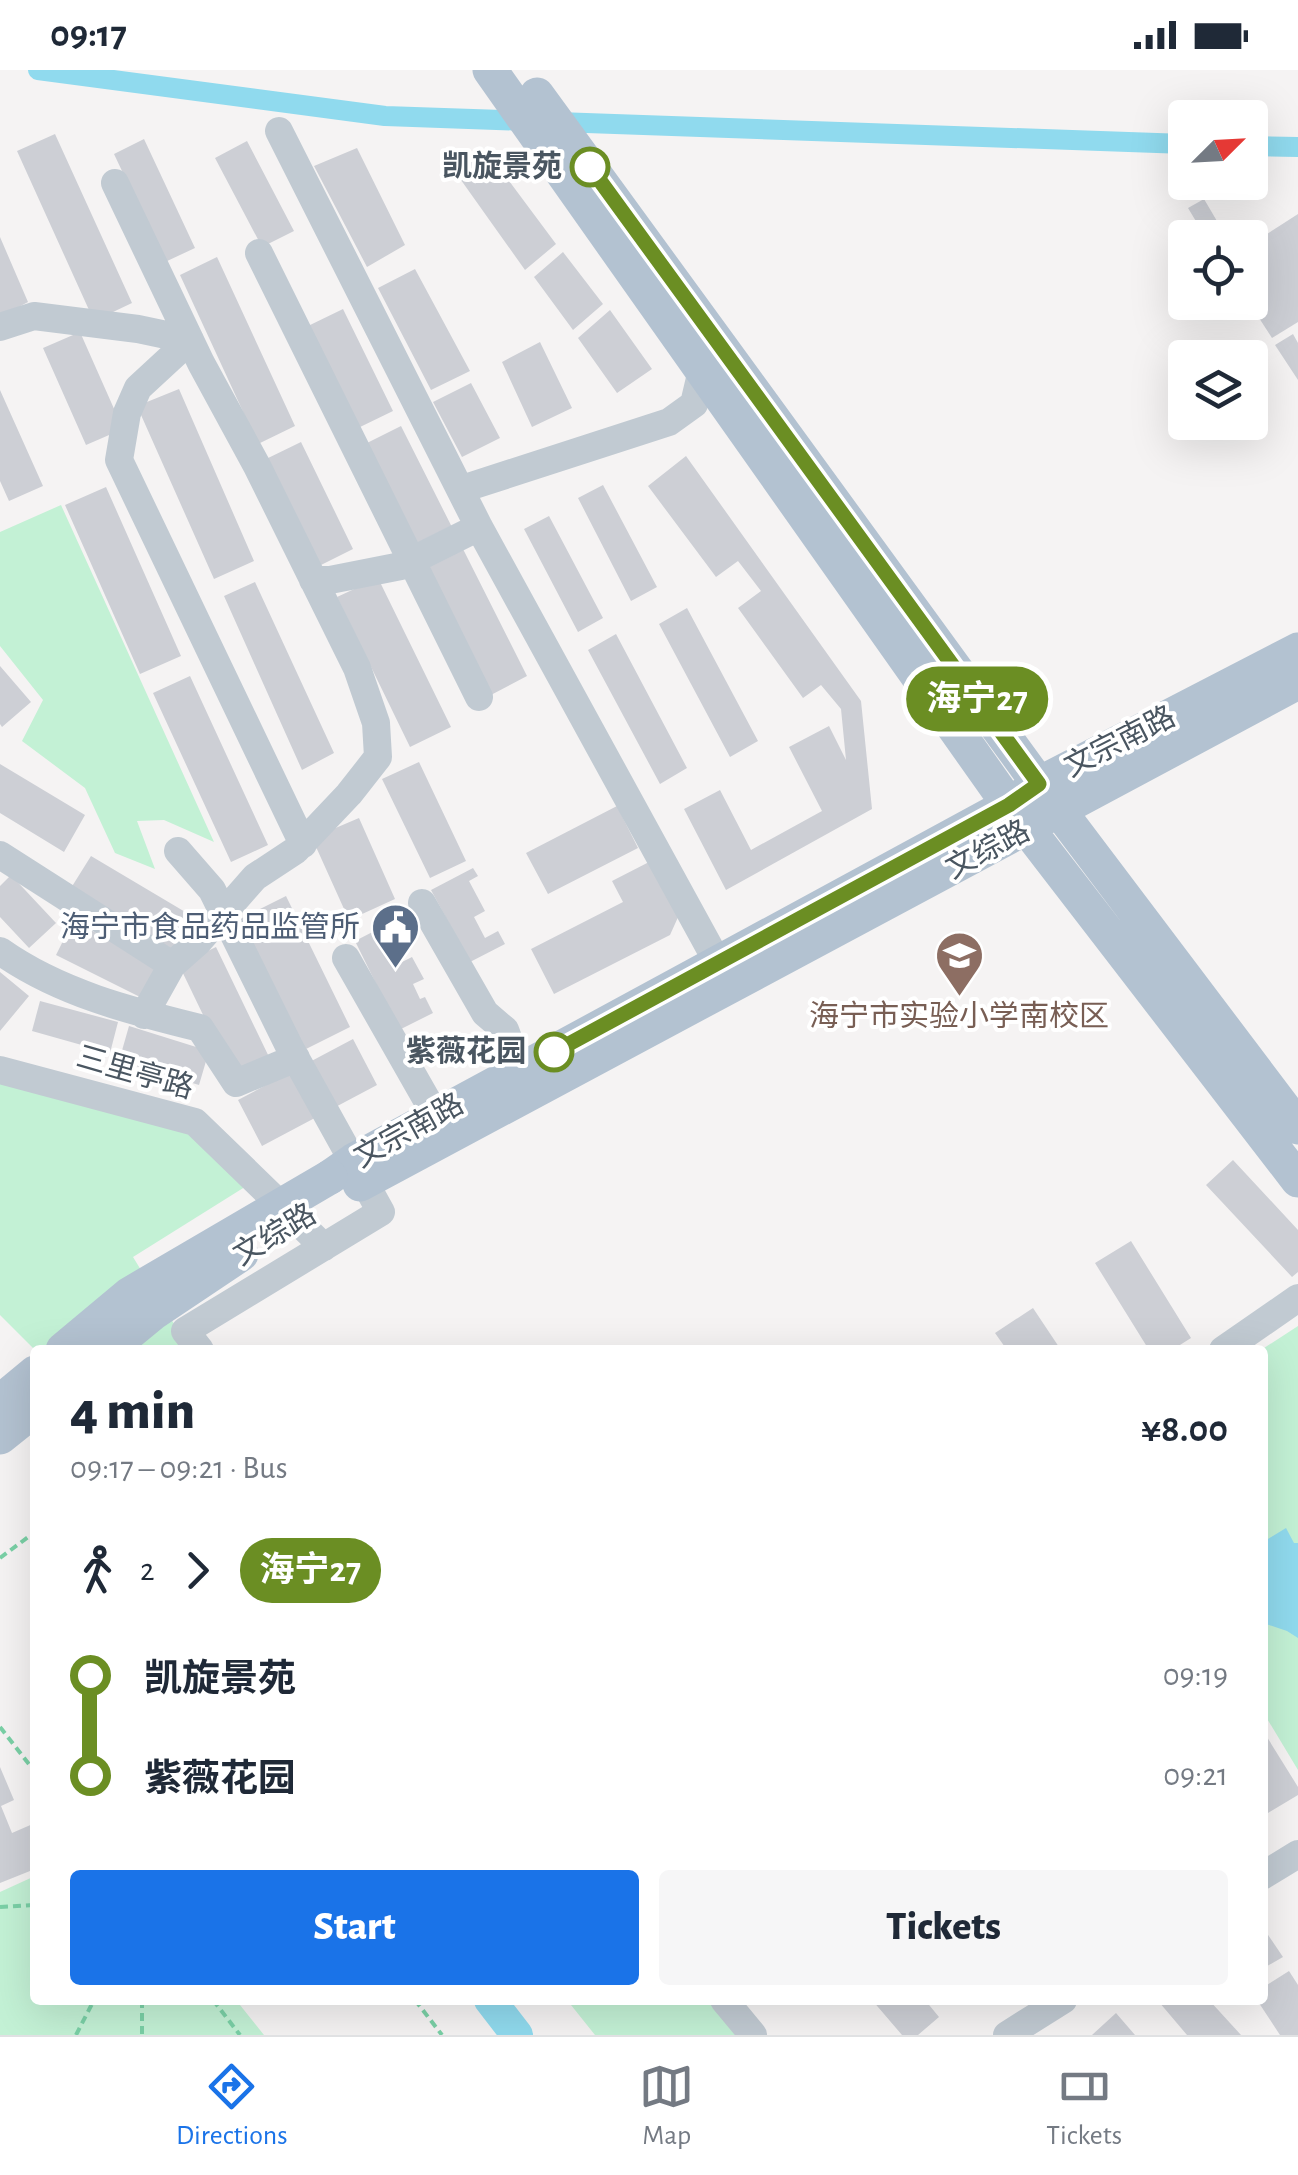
<!DOCTYPE html>
<meta charset="utf-8">
<style>
:root{--surface:#fff;--page:#f6f6f7;--text:#1f2937;--muted:#747a83;--line:#e0e1e3;--accent:#1a73e8}
body{margin:0;font-family:"Alegreya Sans","Noto Sans SC",sans-serif;background:var(--page);color:var(--text);height:100vh;display:flex;flex-direction:column;font-size:38px;white-space:nowrap}
*{box-sizing:border-box;margin:0}
p{font-size:32px;color:var(--muted)}
.icon{flex:none;width:55px;height:55px;fill:none;stroke:currentColor;stroke-width:2;stroke-linecap:round;stroke-linejoin:round}
.map{position:relative;flex:1;overflow:hidden}
.details{position:absolute;left:30px;top:1275px;width:1238px;height:660px;display:flex;flex-direction:column;background:var(--surface);border-radius:10px;box-shadow:0 10px 40px #0002}
.details>*{flex:none}
.badge{padding:0 20px;border-radius:32px;font-size:35px;line-height:65px}
.needle{width:65px;rotate:66deg}
.buttons{position:absolute;left:1168px;top:30px;display:grid;gap:20px}
.buttons a{display:grid;place-items:center;width:100px;height:100px;border-radius:10px;background:var(--surface);box-shadow:0 10px 40px #0002;font-size:50px}
.map>.badge{position:absolute;translate:-50% -50%;box-shadow:0 0 0 5px #fff}
.legs{display:flex;align-items:center;gap:15px;height:110px;padding:0 40px;font-size:32px}
.legs p{margin-inline-start:auto}
.head{display:flex;align-items:center;justify-content:space-between;height:170px;padding:0 40px}
h1{font-size:55px;font-weight:800;line-height:75px}
.action{display:flex;gap:20px;margin-top:auto;padding:20px 40px}
.action a{flex:1;height:115px;border-radius:10px;background:var(--accent);color:#fff;font-size:40px;font-weight:800;line-height:115px;text-align:center}
.action a+a{background:var(--page);color:var(--text)}
ul{padding:0 40px;list-style:none}
li{display:flex;align-items:center;gap:35px;height:100px;font-size:38px}
li i{display:grid;place-items:center;width:15px;height:100%;margin:0 12px;background:currentColor}
li i::after{content:'';width:25px;height:25px;margin:-12px;border:8px solid;border-radius:50%;background:var(--surface)}
li p{margin-inline-start:auto}
li:first-child i{background:linear-gradient(#0000 50%,currentColor 0)}
li:last-child i{background:linear-gradient(currentColor 50%,#0000 0)}
.status{display:flex;justify-content:space-between;align-items:center;height:70px;padding:0 50px;background:var(--surface);direction:ltr}
.status svg{height:28px;fill:currentColor}
.dock{display:flex;justify-content:space-around;align-items:center;height:140px;border-top:2px solid var(--line);background:var(--surface);font-size:28px;color:var(--muted)}
.dock a{display:grid;justify-items:center;gap:5px}
.dock .selected{color:var(--accent)}
.map>svg:first-child{display:block}
</style>
<div class="status"><b>09:17</b><svg viewBox="0 0 49 12"><path d="M0 12V9h3v3zM5 12V6h3v6zM10 12V3h3v9zM15 12V0h3v12zM26 1h20v11H26zM47 4h2v5h-2z"/></svg></div>
<div class="map">
<svg width="1298" height="1965" viewBox="0 0 1298 1965">
<rect width="100%" height="100%" fill="#f5f3f3"/>
<path fill="#c3f1d5" d="M61,435L214,772L164,750L137,751L155,799L115,783L85,718L22,671L43,630L0,576V462Z
M0,1013L189,1061L248,1115L133,1187L190,1280H35L0,1245Z
M1298,1256V1700L1263,1642L1261,1280Z
M35,1806V1930H236L264,1965H0V1822Z
M567,1930H710L738,1965H595Z"/>
<path fill="#90daee" d="M1286,1458L1294,1473H1298V1568L1287,1561L1263,1553V1472Z"/>
<g fill="none" stroke-linecap="round" stroke-linejoin="round">
<path stroke="#90daee" stroke-width="20" d="M38,0L385,46L1185,74
M1250,76L1298,77"/>
<path stroke="#90daee" stroke-width="32" d="M490,1930L517,1965"/>
</g>
<path fill="#cdcfd5" d="M55,64L132,233L94,251L17,81Z
M144,69L195,178L165,192L114,84Z
M247,71L294,161L262,177L215,88Z
M357,78L405,175L367,197L314,96Z
M486,80L556,174L525,200L456,103Z
M1204,129L1227,168H1206L1188,138Z
M1298,144V252L1272,268L1250,234V175Z
M0,167L28,232L0,247Z
M563,182L603,234L573,260L534,207Z
M217,187L295,356L258,374L180,205Z
M415,199L470,301L431,320L378,218Z
M343,239L393,341L358,358L308,256Z
M610,240L652,299L617,323L578,268Z
M80,262L123,359L86,375L43,278Z
M1293,264L1298,273V310L1275,275Z
M540,272L572,338L532,357L502,292Z
M471,313L500,368L462,387L433,332Z
M179,319L254,491L214,509L137,336Z
M0,320L43,416L9,431L0,411Z
M401,356L527,606L489,626L363,375Z
M301,372L353,479L317,497L264,390Z
M686,386L861,631L872,739L726,820L684,739L720,720L751,780L822,741L789,677L829,656L846,690L841,639L821,615L803,628L738,538L761,521L738,491L716,507L648,416Z
M603,415L657,517L631,531L578,428Z
M106,417L181,586L140,604L65,435Z
M549,446L603,548L578,562L524,459Z
M378,508L451,657L410,677L337,527Z
M255,512L334,683L302,700L224,526Z
M687,538L758,671L730,687L659,554Z
M616,564L687,698L660,714L588,580Z
M0,596L31,632L2,657L0,654Z
M190,606L268,775L231,792L153,623Z
M419,692L466,791L430,808L382,709Z
M0,694L85,745L64,782L0,743Z
M617,736L638,778L548,824L526,783Z
M359,748L395,829L349,850L312,768Z
M91,786L192,846L172,879L71,818Z
M651,791L679,845L670,865L554,924L531,879L623,832L612,811Z
M473,798L478,806L469,811L485,841L474,847L485,868L498,861L505,874L470,892L431,820Z
M11,805L56,853L29,878L0,847V816Z
M286,826L350,957L304,980L240,849Z
M73,851L157,894L140,927L56,885Z
M388,854L394,867L390,869L402,892L412,887L424,909L413,914L420,929L425,927L433,943L399,960L355,871Z
M216,877L270,989L233,1007L179,895Z
M0,902L29,926L0,961Z
M40,931L118,952L110,983L32,961Z
M129,956L209,981L199,1015L119,991Z
M353,969L377,1015L262,1076L238,1030Z
M1233,1090L1298,1160V1202L1292,1207L1206,1115Z
M1131,1171L1191,1268L1172,1280H1149L1095,1193Z
M1033,1238L1061,1280H1007L995,1263Z
M1262,1659L1298,1717V1725L1268,1743L1262,1733Z
M0,1697L14,1730L1,1736L12,1763L35,1753V1799L0,1813Z
M1262,1856L1283,1887L1262,1899Z
M1289,1901L1298,1915V1965H1280L1257,1930H1262V1918Z
M872,1930H925L939,1947L918,1965H902Z
M1162,1930H1209L1241,1965H1187L1159,1932Z
M1116,1943L1135,1965H1092Z"/>
<g fill="none" stroke-linecap="round" stroke-linejoin="round">
<path stroke="#7ad0a6" stroke-width="4" stroke-dasharray="8 5" stroke-linecap="butt" d="M0,1488L35,1462
M0,1657L35,1702
M0,1837L35,1835
M142,1930V1965
M213,1930L240,1965
M415,1930L442,1965
M76,1965L94,1930"/>
<path stroke="#c1cad2" stroke-width="28" d="M279,61L479,457L718,893
M115,113L201,293L257,396L357,598L376,653L378,687L349,724L296,780L255,807L198,872L172,895L144,945
M259,183L479,627
M0,257L34,246L138,259L190,270
M190,270L138,318L127,343L119,390L303,774
M462,419L669,352L694,334L702,300L709,290
M313,510H330L401,496L479,457
M178,781L212,820L289,976L381,1142L185,1261L200,1280
M0,785L172,895
M422,833L485,943L505,960L520,1000
M0,881C59,923 131,941 200,958L236,1013L296,988
M346,888L436,1046
M0,1000L195,1052L324,1177
M1223,1280L1298,1228
M1262,1806L1298,1784
M724,1930L753,1965
M1007,1965L1063,1930"/>
<path stroke="#b3c2d1" stroke-width="35" d="M490,0L1009,735L1298,1110
M537,25L1039,714L1298,1057
M330,1107L353,1091L1009,735L1039,714L1298,580
M360,1114L1298,612
M0,1332L35,1303
M0,1367L35,1339"/>
<path stroke="#b3c2d1" stroke-width="35" d="M63,1280L130,1224L330,1107
M108,1280L153,1243L241,1184"/>
</g>
<g fill="none" stroke-linecap="round" stroke-linejoin="round">
<defs>
<path id="line-1" d="M554,982L1009,735L1039,714L590,97"/>
</defs>
<use href="#line-1" stroke="#fff" stroke-width="22"/>
<use href="#line-1" stroke="#6b8e23" stroke-width="15"/>
</g>
<defs>
<symbol id="civic-pin" viewBox="-11 -11 22 30"><path d="M0 17L-7.5 6A9.5 9.5 0 1 1 7.5 6Z" fill="#5c6f8a" stroke="#fff"/><path d="M-.6-6.5H3V-4.5H.6V-3L4-1V1h2V6H-6V1h2V-1L-.6-3ZM-1.2 2.5V6h2.4V2.5Z" fill="#fff"/></symbol>
<symbol id="school-pin" viewBox="-11 -11 22 30"><path d="M0 17L-7.5 6A9.5 9.5 0 1 1 7.5 6Z" fill="#8d6e63" stroke="#fff"/><path d="M0-5L7-2L0 1L-7-2ZM-4 1L0 2.5L4 1V4Q0 6-4 4Z" fill="#fff"/></symbol>
</defs>
<g fill-rule="evenodd">
<use href="#civic-pin" x="368" y="830" width="55" height="75"/>
<use href="#school-pin" x="932" y="858" width="55" height="75"/>
</g>
<g fill="#fff" stroke="#6b8e23" stroke-width="5">
<circle cx="590" cy="97" r="18"/>
<circle cx="554" cy="982" r="18"/>
</g>
<g text-anchor="middle" dominant-baseline="central" stroke-width="8" stroke-linejoin="round" paint-order="stroke">
<g font-size="30" font-weight="bold" fill="#4a5661" stroke="#fff" text-anchor="end">
<text x="562" y="97">凯旋景苑</text>
<text x="526" y="982">紫薇花园</text>
</g>
<g font-size="30" fill="#4a5661" stroke="#fff">
<text transform="translate(1120 672) rotate(-27)">文宗南路</text>
<text transform="translate(988 780) rotate(-28)">文综路</text>
<text transform="translate(135 1003) rotate(16)">三里亭路</text>
<text transform="translate(409 1061) rotate(-29)">文宗南路</text>
<text transform="translate(275 1165) rotate(-31)">文综路</text>
</g>
<g font-size="30" fill="#4e5e75" stroke="#fff" text-anchor="end">
<text x="360" y="858">海宁市食品药品监管所</text>
</g>
<g font-size="30" fill="#785e54" stroke="#fff">
<text x="959" y="947">海宁市实验小学南校区</text>
</g>
</g>
</svg>
<div class="buttons">
<a><svg class="needle" viewBox="-14 -14 28 28"><path d="M0-13l5 13h-10z" fill="#e53935"/><path d="M0 13l5-13h-10z" fill="#747a83"/></svg></a>
<a><svg class="icon" aria-label="locate" viewBox="0 0 24 24"><circle cx="12" cy="12" r="6"/><path d="M12 2v4M12 18v4M2 12h4M18 12h4"/></svg></a>
<a><svg class="icon" aria-label="layers" viewBox="0 0 24 24"><path d="M12 4l9 5-9 5-9-5zM3 14l9 5 9-5"/></svg></a>
</div>
<b class="badge" style="left:977px;top:629px;background:#6b8e23;color:#fff">海宁27</b>
<section class="details">
<div class="head"><div><h1>4 min</h1><p>09:17 – 09:21 · Bus</p></div><b>¥8.00</b></div>
<div class="legs"><svg class="icon" aria-label="walk" viewBox="0 0 24 24"><circle cx="13" cy="4" r="2"/><path d="M13 8l-2 6 4 7M11 14l-3 7M7 12l3-4h3l4 4"/></svg>2<svg class="icon" aria-label="forward" viewBox="0 0 24 24"><path d="M9 5l7 7-7 7"/></svg><b class="badge" style="background:#6b8e23;color:#fff">海宁27</b></div>
<ul>
<li><i style="color:#6b8e23"></i><b>凯旋景苑</b><p>09:19</p></li>
<li><i style="color:#6b8e23"></i><b>紫薇花园</b><p>09:21</p></li>
</ul>
<div class="action"><a>Start</a><a>Tickets</a></div>
</section>
</div>
<nav class="dock">
<a class="selected"><svg class="icon" aria-label="directions" viewBox="0 0 24 24"><path d="M12 3l9 9-9 9-9-9zM9 14v-3h6M13 9l2 2-2 2"/></svg>Directions</a>
<a><svg class="icon" aria-label="map" viewBox="0 0 24 24"><path d="M3 6l6-2 6 2 6-2v14l-6 2-6-2-6 2zM9 4v14M15 6v14"/></svg>Map</a>
<a><svg class="icon" aria-label="tickets" viewBox="0 0 24 24"><path d="M3 7h18v10H3zM15 7v10"/></svg>Tickets</a>
</nav>
